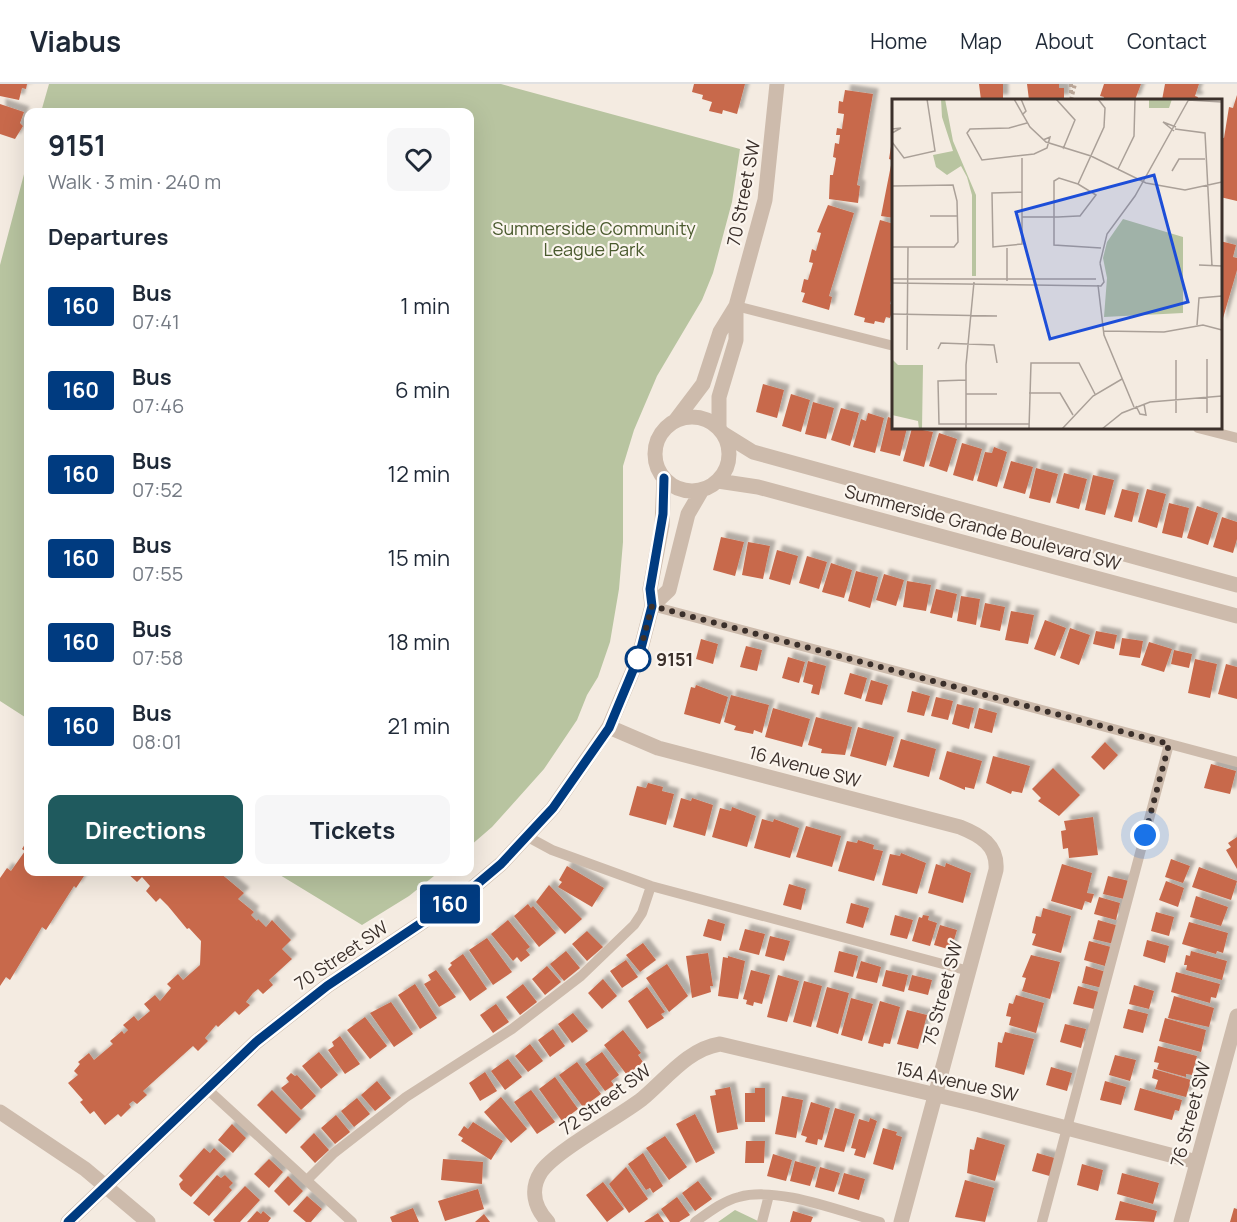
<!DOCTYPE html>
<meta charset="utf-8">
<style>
:root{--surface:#fff;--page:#f6f6f7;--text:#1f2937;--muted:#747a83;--line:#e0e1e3;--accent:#1f5a5e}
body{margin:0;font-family:Manrope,sans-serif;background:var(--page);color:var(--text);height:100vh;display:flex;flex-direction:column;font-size:22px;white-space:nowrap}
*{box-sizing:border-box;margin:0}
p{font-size:20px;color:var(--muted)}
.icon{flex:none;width:33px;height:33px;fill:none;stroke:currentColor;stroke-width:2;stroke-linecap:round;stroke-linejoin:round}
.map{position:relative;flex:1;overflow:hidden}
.panel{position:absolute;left:24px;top:24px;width:450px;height:768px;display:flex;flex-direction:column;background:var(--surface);border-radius:12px;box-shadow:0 6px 24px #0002}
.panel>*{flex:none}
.badge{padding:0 12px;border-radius:4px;font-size:21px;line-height:39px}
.you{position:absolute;width:30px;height:30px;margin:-15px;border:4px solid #fff;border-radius:50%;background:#1a73e8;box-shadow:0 0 0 9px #1a73e833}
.map>.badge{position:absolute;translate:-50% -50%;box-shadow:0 0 0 3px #fff}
h2{padding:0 24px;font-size:22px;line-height:54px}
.round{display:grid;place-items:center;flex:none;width:63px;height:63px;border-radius:12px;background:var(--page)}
.head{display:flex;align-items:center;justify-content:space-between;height:102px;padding:0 24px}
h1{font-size:28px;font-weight:700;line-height:45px}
.button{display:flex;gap:12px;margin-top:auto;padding:12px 24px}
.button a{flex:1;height:69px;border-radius:12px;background:var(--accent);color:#fff;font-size:24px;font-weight:700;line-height:69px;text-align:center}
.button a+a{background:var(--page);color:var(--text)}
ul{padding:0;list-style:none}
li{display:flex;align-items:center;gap:18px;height:84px;padding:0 24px}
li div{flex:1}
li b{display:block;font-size:22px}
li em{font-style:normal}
li .badge{min-width:66px;font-weight:700;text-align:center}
header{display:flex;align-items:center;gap:36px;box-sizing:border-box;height:84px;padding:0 30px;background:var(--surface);border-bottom:2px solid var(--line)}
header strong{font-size:28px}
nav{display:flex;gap:33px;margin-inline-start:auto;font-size:21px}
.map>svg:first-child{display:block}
</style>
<header>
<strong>Viabus</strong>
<nav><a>Home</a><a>Map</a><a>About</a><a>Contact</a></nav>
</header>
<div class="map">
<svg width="1237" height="1138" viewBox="0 0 1237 1138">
<defs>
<filter id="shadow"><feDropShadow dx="5.5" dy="-5.5" stdDeviation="1.5" flood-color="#0004"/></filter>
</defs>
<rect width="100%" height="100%" fill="#f4ebe1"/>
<path fill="#b8c4a0" d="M49,0H501L740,65L732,118L713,189L702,216L657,292L634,346L623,382V458L619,505L610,558L598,593L587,611L577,636L544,685L492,743L470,762V28H41Z
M28,75V635L0,617V181Z
M275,788H439L409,812L362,841Z
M735,1126L758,1137V1138H718Z"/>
<path fill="#c8694b" filter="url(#shadow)" d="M0,0H27L26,5L22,4L19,16L0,12Z
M694,0H745L737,30L723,26L722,30L709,27L712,18L702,15L703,11L692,8Z
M979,0H1003V16H981Z
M1027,0H1059V4H1064V16H1029Z
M1104,0H1141L1135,16H1103L1104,13L1100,12Z
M1165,0H1199L1195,12L1198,13L1197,16H1162Z
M845,6L873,10L857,101L860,102L858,119L829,115L830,91H833L836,74L833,73L835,59L839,60L840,51H836L837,44L842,45L844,30L838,29L839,17L843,18Z
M1237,11V117L1220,113V53L1224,54L1229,23L1233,24Z
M0,20L24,28L20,39L23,42L15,55L0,50Z
M892,56H894V134L881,132L892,76L889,75Z
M828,121L854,129L829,212L832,213L829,226L802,218L805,209L801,208L804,195L808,196L813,179L809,178L812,165L816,167L821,149L817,148Z
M880,136L894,140V207L890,220L894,221L890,234L886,233L884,239L875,237L874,240L864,238L865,234L854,231Z
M1220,157L1236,161L1233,173L1237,174V186L1221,241Z
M763,300L784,306L777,334L756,328Z
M791,310L810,316L801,348L782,342Z
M813,318L834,324L826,355L805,350Z
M841,324L859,329L850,362L831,356Z
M868,329L884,334L875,369L853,363L861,335L866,337Z
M888,333L894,335V344H907L900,372L880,367Z
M912,344L933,348L924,383L903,377Z
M939,349L957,355L947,388L929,382Z
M962,359L982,365L973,397L953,391Z
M994,363L1007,368L997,403L977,397L985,368L992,369Z
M1011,377L1033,383L1025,410L1003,404Z
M1036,384L1058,390L1050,419L1029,414Z
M1064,389L1087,395L1079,425L1056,419Z
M1093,391L1114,396L1105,431L1085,426Z
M1122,405L1139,409L1132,438L1114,433Z
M1147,405L1166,410L1157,444L1138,438Z
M1169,419L1189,424L1182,454L1162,449Z
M1197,422L1218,429L1208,461L1187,454Z
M1222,433L1237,438V455L1233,469L1213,463Z
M721,453L744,458L735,492L713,486Z
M748,458L770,462L763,495L742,491Z
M777,466L798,472L790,501L769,495Z
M807,472L827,478L819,505L799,499Z
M831,479L852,486L844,514L822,508Z
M856,487L878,493L870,524L848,517Z
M884,490L904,496L896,522L876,516Z
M907,497L931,501L926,527L903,523Z
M936,505L957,510L952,534L930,529Z
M961,512L980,515L976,541L957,537Z
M985,519L1005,523L1000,547L980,543Z
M1011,527L1034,531L1028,560L1005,556Z
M1045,536L1066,544L1055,572L1034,565Z
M1070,544L1090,551L1079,581L1060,574Z
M1096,547L1117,551L1114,565L1093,560Z
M1122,554L1143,557L1140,574L1119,571Z
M701,555L718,560L713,580L696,575Z
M1149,558L1172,565L1164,588L1141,581Z
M746,562L762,566L757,587L740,583Z
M1174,566L1192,570L1189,584L1171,580Z
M788,573L805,578L799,599L782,594Z
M1195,575L1217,580L1210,614L1188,609Z
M808,577L826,582L819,611L811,609L813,601L803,598Z
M1226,580L1237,583V615L1218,610Z
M850,589L867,594L861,615L844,610Z
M871,596L888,601L882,621L865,617Z
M696,601L728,613L720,640L684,630L691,603L695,604Z
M912,607L930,612L924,632L907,628Z
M731,611L769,621L762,649L754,646L753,650L734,646L736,642L724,638Z
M936,613L953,617L948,636L931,632Z
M957,620L974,624L969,645L952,640Z
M773,624L810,635L802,663L765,653Z
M979,624L997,629L992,649L974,644Z
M816,633L852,643L845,671L821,669L822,665L808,661Z
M858,643L894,653L886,682L850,672Z
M901,655L936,665L929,693L893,683Z
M1105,658L1118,671L1104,686L1091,673Z
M947,667L982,677L974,705L965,703V706L939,695Z
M993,672L1030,682L1022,709L1012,707L1011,710L986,699Z
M1211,680L1236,687L1230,710L1204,704Z
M1053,684L1080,711L1059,732L1038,717L1041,714L1032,705Z
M648,699L663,703L662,707L674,710L666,741L629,731L637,702L646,704Z
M681,714L691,717L692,714L713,721L705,752L673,743Z
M732,723L756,732L747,763L712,753L720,724L731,727Z
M1093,733L1098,771L1069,774L1068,764L1063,765L1061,747L1066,746L1064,737Z
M762,735L773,738L774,735L799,744L790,774L754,764Z
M806,742L841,752L832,783L796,773Z
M1237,753V785L1226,766L1231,763L1228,759Z
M28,755V788H84V792L76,804L74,802L46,846L42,843L10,896L6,893L0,902V794L7,784L11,787L25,767L22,765Z
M858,756L874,761L873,765L883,767L874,797L838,787L847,757L857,759Z
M901,769L926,779L917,810L882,801L890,770L900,772Z
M1171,775L1190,782L1183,799L1165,793Z
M946,779L971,789L963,819L928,809L936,780L945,783Z
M1062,780L1092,789L1087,809L1094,810L1091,819L1085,817L1082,826L1051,817Z
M567,782L604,804L592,823L558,803L562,798L559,796Z
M1199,783L1237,797L1231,816L1192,803Z
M126,788H219L244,809L238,815L254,828L251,831L257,837L258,835L266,843L272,836L291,856L282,865L292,875L269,896L273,901L263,910L258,905L253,909L246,918L250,921L239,931L235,927L218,943L216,941L205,954L208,957L198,967L193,962L143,1007L147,1011L137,1020L133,1017L129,1020L131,1023L121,1033L118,1030L105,1041L94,1027L90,1030L80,1018L83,1016L68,999L78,991L74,987L80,980L78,978L89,969L94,976L113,960L110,957L122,947L124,950L128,946L123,941L134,932L138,937L150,927L144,920L155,911L160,917L171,904L167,900L178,890L183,896L200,881L201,857L189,844L187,845L168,822L160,814L156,818L146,807L150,802L142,793L137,798Z
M1108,792L1129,797L1124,815L1103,810Z
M1166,797L1184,804L1178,823L1159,816Z
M789,800L806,805L801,826L783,821Z
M549,801L582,835L565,850L536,818Z
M1196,812L1228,823L1221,842L1190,833Z
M1099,813L1120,819L1116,836L1094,830Z
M851,819L869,824L863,844L846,839Z
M528,820L531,824L533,822L556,849L539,863L514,832Z
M1043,824L1071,832L1061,869L1032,861L1036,850L1032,849L1036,832L1041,833Z
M1156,828L1174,833L1169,852L1151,847Z
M895,831L913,836L907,855L890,851Z
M923,831L929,832L928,836L937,839L930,862L912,857L919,833L922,834Z
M708,835L725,840L721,857L703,852Z
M508,836L530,863L526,866L530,871L521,878L517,873L513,877L491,850Z
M1098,836L1119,842L1114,860L1093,855Z
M1189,838L1228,849L1223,869L1217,867L1216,870L1182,860Z
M940,841L957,846L951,866L934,861Z
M745,845L765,850L759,871L739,866Z
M587,847L603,863L587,877L572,860Z
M770,852L790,857L784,877L765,872Z
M487,854L512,888L493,901L469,866Z
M1147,856L1169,862L1165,879L1143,872Z
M1089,857L1111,863L1105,882L1084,876Z
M643,859L656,876L640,888L626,871Z
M566,867L580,884L564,897L550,880Z
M839,867L858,872L853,893L834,888Z
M1191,867L1227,877L1222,896L1186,886L1187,881H1184L1186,871L1190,872Z
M708,869L713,902H710L711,908L692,914L686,872Z
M463,870L487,905L470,917L448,885L452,881L450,879Z
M1031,871L1060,878L1050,915L1022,907L1026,894L1022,893Z
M728,872L745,877L738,915L718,912L723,873L728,874Z
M626,876L638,893L622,904L610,887Z
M861,877L881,883L877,899L856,894Z
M667,880L688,912L669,928L646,894Z
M547,882L561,898L545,911L532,895Z
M1086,882L1106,888L1102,904L1082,899Z
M436,886L456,913L439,923L424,900L431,896L428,891Z
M751,886L770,891L762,920L754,918L753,922L746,920L747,916L743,915Z
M886,886L908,891L904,908L882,902Z
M1176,888L1220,900L1216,914L1211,913L1210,919L1171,908Z
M778,891L799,897L787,938L767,933Z
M912,891L932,896L928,911L908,906Z
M603,895L617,912L602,925L588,909Z
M804,897L822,902L811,943L793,938Z
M415,900L437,934L420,945L398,911Z
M523,900L537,918L520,931L506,913Z
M1134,901L1154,907L1149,925L1129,920Z
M1078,902L1099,908L1094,925L1073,920Z
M647,903L665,928L661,930L664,934L647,945L628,917Z
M827,903L849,909L838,950L816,943Z
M1016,911L1044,919L1036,949L1009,941L1011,933L1006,932L1009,919L1013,920Z
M1174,912L1214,924L1209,943L1168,934Z
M851,914L873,920L862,957L841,951Z
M880,917L900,923L890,960L884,959L883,963L868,959Z
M391,918L413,950L394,963L370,929Z
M496,920L509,938L493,949L480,931Z
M1128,925L1148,930L1143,949L1123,944Z
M907,926L927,931L918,965L897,960Z
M573,929L588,947L572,959L558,940Z
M365,933L387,962L370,975L347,946Z
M1165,934L1206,946L1201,968L1159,957Z
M1065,940L1086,945L1081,964L1060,958Z
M553,945L565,962L550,973L538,956Z
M623,946L641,969L638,971L643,978L627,991L604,961Z
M1005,948L1034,955L1024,991L995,983L998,958L1002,959Z
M340,952L360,980L345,990L328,966L334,962L332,958Z
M530,960L543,977L528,988L515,972Z
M1158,962L1197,972L1192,991L1186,990V993L1157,985L1159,979L1154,978Z
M319,968L338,991L321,1005L302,982Z
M602,968L619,991L611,997L614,1001L605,1007L585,980Z
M1115,971L1136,976L1130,997L1109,991Z
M508,975L522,993L505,1006L491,987Z
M577,978L601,1010L583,1023L559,991Z
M1051,983L1072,989L1067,1007L1046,1001Z
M1154,985L1191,996L1186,1013L1155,1005L1158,996L1152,994Z
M485,988L497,1007L480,1017L469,999Z
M291,989L295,992L297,991L316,1012L301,1026L281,1004L289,998L286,994Z
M555,993L578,1025L562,1037L539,1005Z
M377,997L391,1014L375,1027L361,1011Z
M1105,997L1126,1003L1121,1021L1100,1016Z
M730,1003L738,1045L717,1049L710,1012L716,1011L715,1006Z
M755,1004H765V1038H745V1009H755Z
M1140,1004L1182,1016L1179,1027L1175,1026L1172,1036L1134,1026Z
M272,1006L301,1035L286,1050L257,1021Z
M531,1006L555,1038L537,1050L514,1018Z
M782,1012L803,1016L796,1054L775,1050Z
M501,1013L527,1045L511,1059L484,1028Z
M357,1014L370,1030L354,1043L341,1027Z
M811,1018L830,1024L822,1056L818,1055L817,1061L805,1058L807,1053L801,1051Z
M835,1024L855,1030L844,1068L824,1063Z
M695,1030L715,1069L696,1079L676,1040Z
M336,1031L350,1048L335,1060L321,1044Z
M870,1034L877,1037L865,1074L854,1071L856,1065L851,1064L859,1035L869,1038Z
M473,1038L503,1057L491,1076L461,1057L463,1054L458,1051L464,1042L468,1045Z
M232,1040L246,1054L233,1069L218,1056Z
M883,1044L897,1048L896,1051L902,1053L893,1086L873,1080Z
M314,1049L329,1066L315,1079L300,1063Z
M665,1052L687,1083L669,1096L646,1064Z
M977,1053L1005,1061L995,1097L967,1089L970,1065L974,1066Z
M746,1057H765L764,1079H745Z
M204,1064L210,1069L214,1064L226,1075L191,1113L181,1105L179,1100L183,1096L179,1092Z
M643,1069L663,1102L653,1109L650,1104L646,1106L628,1080Z
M1037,1069L1058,1075L1053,1093L1032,1087Z
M773,1070L792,1076L786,1097L767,1092Z
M269,1075L283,1088L269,1104L254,1090Z
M443,1075L483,1078L482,1100L441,1096Z
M795,1077L816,1083L810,1102L790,1097Z
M1082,1080L1103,1086L1098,1107L1077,1101Z
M626,1083L648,1115L629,1129L609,1100Z
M820,1083L840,1089L834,1108L815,1103Z
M844,1089L865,1095L859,1116L838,1110Z
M1122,1089L1159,1099L1153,1120L1117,1110Z
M217,1091L221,1094L225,1091L233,1099L229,1103L232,1106L209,1132L193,1119Z
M288,1092L303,1107L289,1122L274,1107Z
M965,1096L994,1104L985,1138L955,1133Z
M698,1097L712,1115L695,1127L682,1109Z
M603,1098L624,1125L607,1138L586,1111Z
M245,1102L260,1116L240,1138H215L213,1136Z
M478,1105L484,1125L445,1137L438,1117Z
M307,1112L322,1125L311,1138H306L293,1127Z
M677,1113L690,1131L679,1138H670L661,1125Z
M1120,1117L1157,1127L1154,1138L1115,1136Z
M413,1124L419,1138H392L390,1133Z
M1234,1124L1237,1125V1138H1230Z
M257,1127L261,1130L263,1127L271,1134L268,1138H247Z
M793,1127L813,1133L811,1138H790Z
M658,1129L664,1138H644Z
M484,1130L490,1138H475Z"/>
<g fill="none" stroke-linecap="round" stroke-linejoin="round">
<path stroke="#b9a596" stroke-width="4" stroke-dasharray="3 3" stroke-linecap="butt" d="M1071,0V11
M1071,16L1075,0"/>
<path stroke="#cdbbac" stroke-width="10" d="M736,222L894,262
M1198,344L1237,354
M652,522L1237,678
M528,753L552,766L651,802L969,887
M206,1004L352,1138
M307,1096L334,1069L406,1013L512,945L581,892L634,841L642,829L651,802
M695,1138C709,1128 723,1117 739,1113C779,1102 841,1128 880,1138
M762,1138L769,1111
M1042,1138L1169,660"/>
<path stroke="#cdbbac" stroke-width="15" d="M609,643L658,664L960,743C980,751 998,761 996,786L901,1138
M548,1138C534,1123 530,1105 541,1088C555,1067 619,1033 642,1015C666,995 688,965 720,960L979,1021L1197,1078
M1181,1138L1237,932"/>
<path stroke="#cdbbac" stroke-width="15" d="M655 370a37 37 0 1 1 74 0a37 37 0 1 1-74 0Z
M675,337L703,300L720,248L736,222
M719,345V313L736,256V222L765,116L777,0
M724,350L753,368L1237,501
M718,397L758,403L1237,532
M652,522L669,506L688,430L702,406
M0,1028L85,1085L148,1138
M68,1138L256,958L327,902L469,807L501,780L553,724L609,643L639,572L652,522L650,505L662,441L664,394"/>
</g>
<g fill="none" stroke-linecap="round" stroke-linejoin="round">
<defs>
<path id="line" d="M68,1138L256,958L327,902L469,807L501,780L553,724L609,644L639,572L652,522L650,505L663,430L664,394"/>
</defs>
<use href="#line" stroke="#fff" stroke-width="14"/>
<use href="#line" stroke="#003b80" stroke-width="9"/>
<path stroke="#3b302b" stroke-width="6" stroke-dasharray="0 10.8" d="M638,575L652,522L1169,660L1145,751"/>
</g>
<circle fill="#fff" stroke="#003b80" stroke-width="3" cx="638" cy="575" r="12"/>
<g text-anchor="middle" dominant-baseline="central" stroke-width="4.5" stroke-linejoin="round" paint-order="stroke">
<g font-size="18" fill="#3b302b" stroke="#fbf5ee">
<text transform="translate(743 109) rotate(-79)">70 Street SW</text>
<text transform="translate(983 443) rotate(15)">Summerside Grande Boulevard SW</text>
<text transform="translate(805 682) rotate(15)">16 Avenue SW</text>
<text transform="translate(341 871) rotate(-34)">70 Street SW</text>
<text transform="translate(942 909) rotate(-75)">75 Street SW</text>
<text transform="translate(957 997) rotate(13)">15A Avenue SW</text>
<text transform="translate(605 1015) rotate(-36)">72 Street SW</text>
<text transform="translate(1190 1030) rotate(-75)">76 Street SW</text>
</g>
<g font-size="18" fill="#4a5a2e" stroke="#fbf5ee">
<text x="594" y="144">Summerside Community<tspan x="594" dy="21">League Park</tspan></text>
</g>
<g font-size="18" font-weight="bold" fill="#3b302b" stroke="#fbf5ee" text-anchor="start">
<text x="656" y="575">9151</text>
</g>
</g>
<g transform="translate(892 15)">
<rect width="330" height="330" fill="#f4ebe1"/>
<path d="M49,0H53L61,42L84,96V177H80V96L75,78L69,67L55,76L44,68L41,56L61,52L50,18ZM257,0H280L277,9H257ZM231,120L291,138V214L212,218L215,179L211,159L215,143ZM0,260L6,266H31L30,330H27L26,322L0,316Z" fill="#b8c4a0"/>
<path fill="none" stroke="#aaa098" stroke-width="1.5" d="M122,0L138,28L154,43L199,57L254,84L293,91L330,83M129,0L134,12L130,16M164,0L183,21L171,50M296,1L330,3M135,24L117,29L78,30L75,34L90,61L142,55L155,49L158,38L151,41M0,30L9,29L0,34M283,30L313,34L320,167M282,32L271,23L284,28M0,43L12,59L43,52L35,0M130,59V145L101,148L100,94L130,93M226,70L242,37L243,0M280,72L287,60H313M186,85L212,28L213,9L206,0M0,87L61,86L65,102L66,143L62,148H0M38,117H66M130,118H166L186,117H188L204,96L186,85L167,79L162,82V146L209,149M208,164L215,135L243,97L297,0M307,166L330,167M0,180H204M115,182V149M0,184L209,187L212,183L208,164M206,186L212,236L242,308M0,215L105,217M305,226L307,199L330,197M211,232L272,233L311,226L330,231M46,250L49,244L102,246L105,264M15,251L16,148M315,260V314M284,261V314M74,281L46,282L47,325H137M137,294H168L181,316M74,295H105M244,307L248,315L254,316L252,305M74,330V266L82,183M137,330L139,264H187L203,295M170,330L201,297L230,280M210,330L230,314L258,303L330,297"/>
<path fill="#1d4ed8" fill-opacity="0.15" stroke="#1d4ed8" stroke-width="3" d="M262,76L296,203L158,240L124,113Z"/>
<rect width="330" height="330" fill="none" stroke="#3b302b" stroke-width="3"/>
</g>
</svg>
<div class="you" style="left:1145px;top:751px"></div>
<b class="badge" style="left:450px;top:820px;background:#003b80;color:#fff">160</b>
<section class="panel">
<div class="head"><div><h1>9151</h1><p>Walk · 3 min · 240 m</p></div><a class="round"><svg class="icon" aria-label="heart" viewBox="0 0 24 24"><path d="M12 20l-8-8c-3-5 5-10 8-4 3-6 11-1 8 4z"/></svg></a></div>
<h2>Departures</h2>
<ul>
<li><span class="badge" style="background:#003b80;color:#fff">160</span><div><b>Bus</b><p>07:41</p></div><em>1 min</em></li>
<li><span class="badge" style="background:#003b80;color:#fff">160</span><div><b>Bus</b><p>07:46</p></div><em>6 min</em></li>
<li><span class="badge" style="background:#003b80;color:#fff">160</span><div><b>Bus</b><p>07:52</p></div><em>12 min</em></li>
<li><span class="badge" style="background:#003b80;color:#fff">160</span><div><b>Bus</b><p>07:55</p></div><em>15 min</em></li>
<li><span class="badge" style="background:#003b80;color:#fff">160</span><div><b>Bus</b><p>07:58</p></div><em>18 min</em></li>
<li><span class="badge" style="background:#003b80;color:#fff">160</span><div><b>Bus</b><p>08:01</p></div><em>21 min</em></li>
</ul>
<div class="button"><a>Directions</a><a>Tickets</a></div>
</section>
</div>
